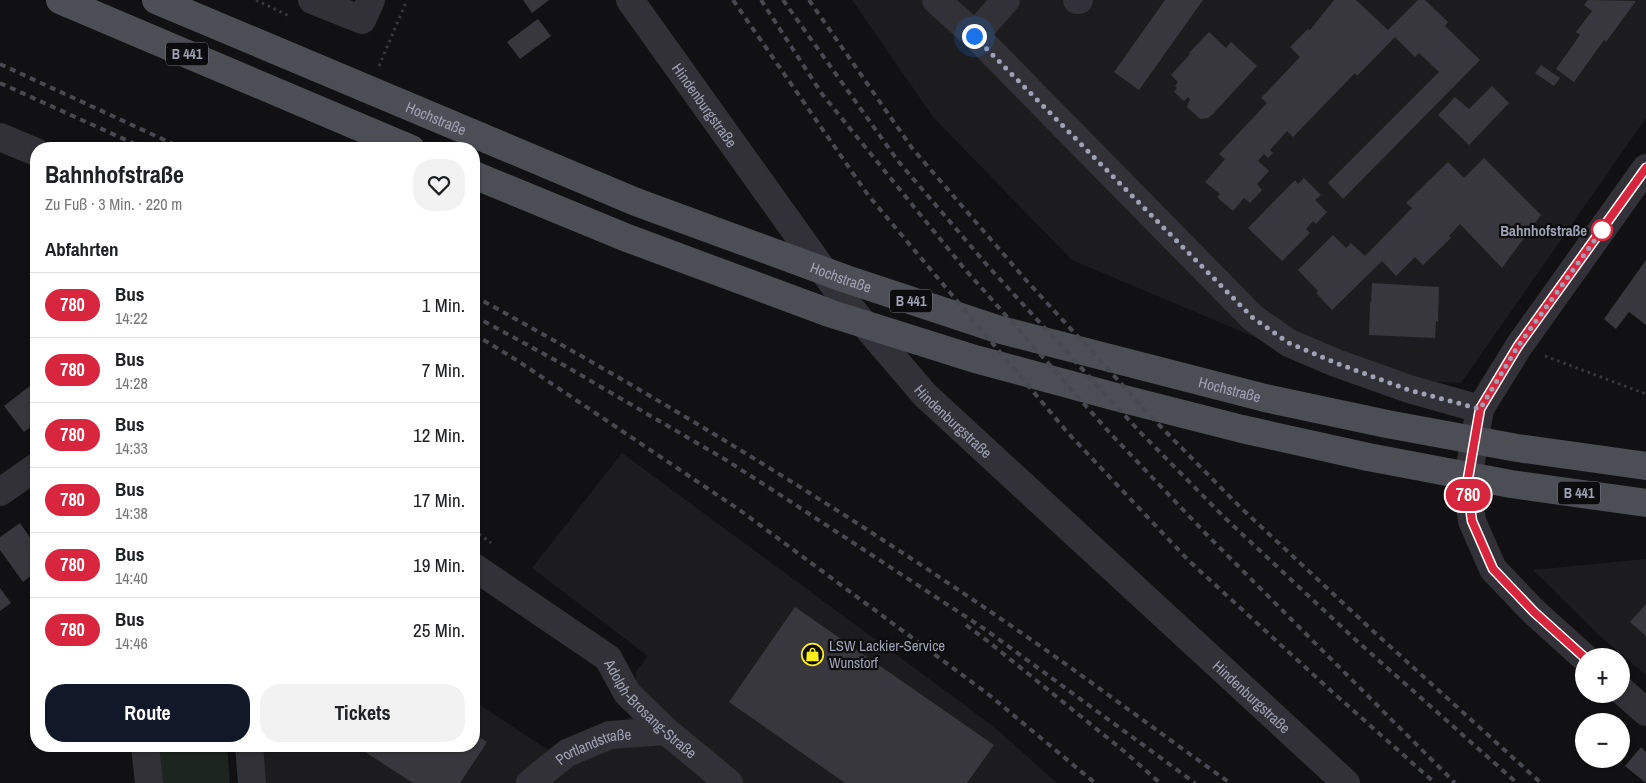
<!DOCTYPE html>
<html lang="de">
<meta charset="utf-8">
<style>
:root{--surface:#fff;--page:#f2f2f2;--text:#202124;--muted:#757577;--line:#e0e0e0;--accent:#111827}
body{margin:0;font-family:"Archivo Narrow",sans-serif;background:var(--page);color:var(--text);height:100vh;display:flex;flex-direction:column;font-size:19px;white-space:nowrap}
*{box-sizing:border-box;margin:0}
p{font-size:16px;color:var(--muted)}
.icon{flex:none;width:28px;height:28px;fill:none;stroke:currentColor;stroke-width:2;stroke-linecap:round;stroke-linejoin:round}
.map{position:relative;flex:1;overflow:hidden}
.drawer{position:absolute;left:30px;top:142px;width:450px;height:610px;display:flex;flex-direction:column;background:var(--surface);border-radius:20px;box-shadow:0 1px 4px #0004}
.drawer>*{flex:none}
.badge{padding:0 10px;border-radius:16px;font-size:18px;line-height:32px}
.buttons{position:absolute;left:1575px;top:648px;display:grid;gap:10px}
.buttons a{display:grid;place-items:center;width:55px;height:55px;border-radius:50%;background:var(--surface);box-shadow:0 1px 4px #0004;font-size:25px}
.you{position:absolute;width:25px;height:25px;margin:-12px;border:4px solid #fff;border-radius:50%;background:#1a73e8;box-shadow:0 0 0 8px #1a73e833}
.map>.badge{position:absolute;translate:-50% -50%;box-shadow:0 0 0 2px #fff}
h2{padding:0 15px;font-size:19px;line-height:45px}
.round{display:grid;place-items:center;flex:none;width:52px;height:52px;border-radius:20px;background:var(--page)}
.summary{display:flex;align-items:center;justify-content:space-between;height:85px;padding:0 15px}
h1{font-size:24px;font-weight:700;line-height:38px}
.primary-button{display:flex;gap:10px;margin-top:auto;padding:10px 15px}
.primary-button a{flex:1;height:58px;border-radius:20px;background:var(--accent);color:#fff;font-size:20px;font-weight:700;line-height:58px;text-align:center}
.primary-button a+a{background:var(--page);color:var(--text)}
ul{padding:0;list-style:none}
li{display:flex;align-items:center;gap:15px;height:65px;padding:0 15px;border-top:1px solid var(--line)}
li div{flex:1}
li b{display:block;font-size:19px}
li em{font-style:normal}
li .badge{min-width:55px;font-weight:700;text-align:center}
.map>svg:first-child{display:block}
</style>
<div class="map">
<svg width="1646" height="783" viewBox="0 0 1646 783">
<rect width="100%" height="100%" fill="#111012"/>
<path fill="#1c1c1f" d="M852,0H1646V118L1461,383L1367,379L1271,344L1072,260L933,117Z
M622,453L993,726L1057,783H263L260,746H474V701L548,750L633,716L636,671L648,656L532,568Z
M1646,559V675L1601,637L1533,570Z"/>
<path fill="#1c251f" d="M157,746H227L230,783H161Z"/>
<path fill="#38373d" d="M523,0H549L532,13Z
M1165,0H1203L1139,90L1114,72Z
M1334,0H1356L1388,30L1418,0H1425L1448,22L1445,26L1480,60L1343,199L1328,183L1439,72L1419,53L1415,57L1395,37L1357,76L1355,73L1293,137L1287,131L1270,150L1273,153L1268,158L1264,154L1258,161L1269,171L1257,184L1262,190L1250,203L1244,198L1233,211L1217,197L1220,194L1205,182L1225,159L1219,154L1267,103L1261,98L1300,57L1290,47L1308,29L1310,30Z
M1588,0L1636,1L1606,42L1604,40L1574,82L1556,69L1580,35L1576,32L1592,11L1584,5Z
M538,19L551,36L520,59L507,42Z
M1209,32L1226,48L1231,42L1257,66L1213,114L1208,118L1200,119L1187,107L1190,99L1188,97L1184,101L1174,92L1177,88L1175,86L1178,82L1171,75L1190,54L1189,53Z
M1541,65L1560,78L1554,86L1535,73Z
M1492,86L1509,103L1469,145L1438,115L1455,97L1469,109Z
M1484,158L1541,215L1502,268L1460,224L1449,236L1451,238L1423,265L1415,257L1396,276L1382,261L1332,310L1316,293L1318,291L1298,270L1333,235L1346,248L1351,243L1365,256L1412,208L1406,203L1448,162L1464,178Z
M1304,178L1321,195L1315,200L1327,212L1316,224L1313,221L1306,229L1310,233L1282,261L1248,228L1295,180L1298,184Z
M1646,260V325L1629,312L1616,329L1604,319Z
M1372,283L1439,287L1438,322L1436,321L1435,338L1369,335L1370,302H1371Z
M31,385L36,392V423L24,432L4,406Z
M20,523L36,546V572L23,582L0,550V537Z
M0,588L11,603L0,611Z
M1646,604V636L1630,622Z
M795,607L994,745L967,783H845L729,702Z
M474,734L487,742L460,783H413L356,746H474Z
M1641,747L1646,752V783L1625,766Z"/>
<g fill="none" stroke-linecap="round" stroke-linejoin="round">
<path stroke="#37373e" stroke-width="3" stroke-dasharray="2.5 4" stroke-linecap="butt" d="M256,0L289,16
M379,66L407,0
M1545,356L1646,394
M474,530L491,543"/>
<g stroke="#323137" stroke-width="28">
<path d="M312,0L362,20L371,0"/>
<path id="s1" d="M630,0L848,305L925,395L1346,783"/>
<path d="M936,0L975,35L1253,318L1289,343L1336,363L1409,389L1480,409"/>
<path d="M1077,0H1079"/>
<path d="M975,35L1006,0"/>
<path d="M0,137L36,152"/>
<path d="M0,492L36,467"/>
<path id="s2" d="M474,567L608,658L627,693L666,731L729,783"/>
<path d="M1584,657L1534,612L1493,569L1472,521L1467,484L1480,409L1519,346L1646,168"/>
<path d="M1621,690L1646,712"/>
<path d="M145,746L149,783"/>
<path d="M249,746L252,783"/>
<path id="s3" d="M530,783L567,753L610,735L666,731"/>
</g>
<g stroke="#4d4d56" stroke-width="28">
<path d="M60,0L411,149"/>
<path id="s4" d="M156,0L636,202L846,279L997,329L1265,398L1387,424L1517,448L1646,466"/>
<path d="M474,175L627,238L832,314L975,359L1116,397L1242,429L1368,457L1511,484L1646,503"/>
</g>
<path stroke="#484850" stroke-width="4" stroke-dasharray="6 5" stroke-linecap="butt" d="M733,0L868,195L1068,433L1188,560L1329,689L1435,783
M761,0L822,94L963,267L1109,432L1209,537L1455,783
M783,0L898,161L987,265L1139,431L1226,519L1358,642L1517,783
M809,0L912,148L1025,279L1161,427L1240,507L1373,631L1541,783
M0,64L184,149
M0,83L146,149
M474,296C651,393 824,498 991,612C1072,667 1150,726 1230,783
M474,316L555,360L726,460L785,498L986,630L1195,783
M474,334L518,361L741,511L988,694L1095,783
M966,625L985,639L1125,752L1160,783"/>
</g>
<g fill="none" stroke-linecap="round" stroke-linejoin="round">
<defs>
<path id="line" d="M1584,657L1534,612L1493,569L1472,521L1467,484L1480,409L1518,346L1646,168"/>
</defs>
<use href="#line" stroke="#fff" stroke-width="11"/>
<use href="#line" stroke="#d7263d" stroke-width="8"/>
<path stroke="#a0a1b4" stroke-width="5" stroke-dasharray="0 9" d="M974,36L1253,318L1289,343L1336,363L1409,390L1480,409L1518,346L1602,230"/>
</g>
<defs>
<symbol id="shop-ring" viewBox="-11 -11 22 22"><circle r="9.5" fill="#0c0b0d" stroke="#feef1c" stroke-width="1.5"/><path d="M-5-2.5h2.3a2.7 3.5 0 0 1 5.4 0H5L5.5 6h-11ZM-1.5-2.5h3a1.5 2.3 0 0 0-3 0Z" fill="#feef1c"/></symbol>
</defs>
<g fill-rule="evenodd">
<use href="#shop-ring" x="800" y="642" width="25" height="25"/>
</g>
<circle fill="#fff" stroke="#d7263d" stroke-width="2.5" cx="1602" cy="230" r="10"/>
<g text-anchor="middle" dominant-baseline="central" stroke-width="4.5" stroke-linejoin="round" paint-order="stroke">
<g fill="#0c0b0d" stroke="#747482" stroke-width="1">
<rect x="166" y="42.5" width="42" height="23" rx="4"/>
<rect x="890" y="289.5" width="42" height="23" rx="4"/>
<rect x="1558" y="481.5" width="42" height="23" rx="4"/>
</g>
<g font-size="14" font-weight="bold" fill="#a0a1b4">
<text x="187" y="54">B 441</text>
<text x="911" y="301">B 441</text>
<text x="1579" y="493">B 441</text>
</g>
<g font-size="15" fill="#a0a1b4" stroke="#0c0b0d">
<text stroke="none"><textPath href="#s1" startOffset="129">Hindenburgstraße</textPath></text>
<text stroke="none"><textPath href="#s4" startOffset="304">Hochstraße</textPath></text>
<text stroke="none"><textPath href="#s4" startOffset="739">Hochstraße</textPath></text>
<text stroke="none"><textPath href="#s4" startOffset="1144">Hochstraße</textPath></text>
<text stroke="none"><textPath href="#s1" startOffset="532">Hindenburgstraße</textPath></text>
<text stroke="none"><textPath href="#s1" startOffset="938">Hindenburgstraße</textPath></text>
<text stroke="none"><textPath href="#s2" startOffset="229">Adolph-Brosang-Straße</textPath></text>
<text stroke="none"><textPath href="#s3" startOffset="75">Portlandstraße</textPath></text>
</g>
<g font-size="15" font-weight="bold" fill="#a0a1b4" stroke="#0c0b0d" text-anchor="end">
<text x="1587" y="230">Bahnhofstraße</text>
</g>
<g font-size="15" fill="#a0a1b4" stroke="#0c0b0d" text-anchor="start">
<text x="829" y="645">LSW Lackier-Service<tspan x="829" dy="17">Wunstorf</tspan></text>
</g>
</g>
</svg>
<div class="buttons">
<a>+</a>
<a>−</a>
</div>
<div class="you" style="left:974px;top:36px"></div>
<b class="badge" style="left:1468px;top:495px;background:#d7263d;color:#fff">780</b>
<section class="drawer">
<div class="summary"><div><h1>Bahnhofstraße</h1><p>Zu Fuß · 3 Min. · 220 m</p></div><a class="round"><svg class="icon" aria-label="heart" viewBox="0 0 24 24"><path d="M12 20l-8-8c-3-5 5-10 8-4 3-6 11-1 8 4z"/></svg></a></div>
<h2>Abfahrten</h2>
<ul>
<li><span class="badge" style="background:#d7263d;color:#fff">780</span><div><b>Bus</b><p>14:22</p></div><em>1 Min.</em></li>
<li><span class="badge" style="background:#d7263d;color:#fff">780</span><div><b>Bus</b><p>14:28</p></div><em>7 Min.</em></li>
<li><span class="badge" style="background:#d7263d;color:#fff">780</span><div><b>Bus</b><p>14:33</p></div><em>12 Min.</em></li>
<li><span class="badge" style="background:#d7263d;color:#fff">780</span><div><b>Bus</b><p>14:38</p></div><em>17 Min.</em></li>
<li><span class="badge" style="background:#d7263d;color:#fff">780</span><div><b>Bus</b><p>14:40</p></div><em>19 Min.</em></li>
<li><span class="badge" style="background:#d7263d;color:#fff">780</span><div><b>Bus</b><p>14:46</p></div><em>25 Min.</em></li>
</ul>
<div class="primary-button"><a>Route</a><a>Tickets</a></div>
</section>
</div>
